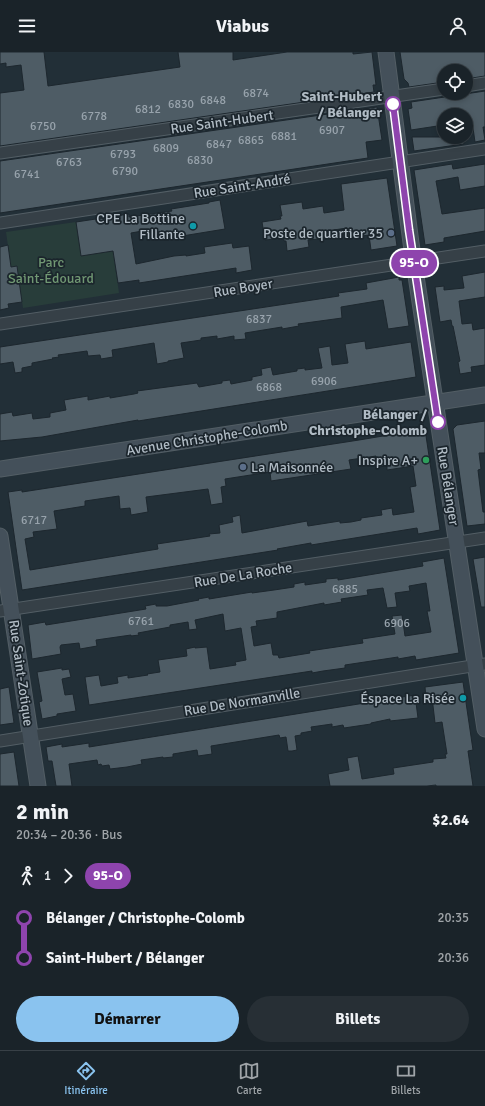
<!DOCTYPE html>
<html lang="fr">
<meta charset="utf-8">
<style>
:root{--surface:#1a2329;--page:#272f35;--text:#f1f3f6;--muted:#9fa4a8;--line:#384046;--accent:#8ac3ef}
body{margin:0;font-family:Signika,sans-serif;background:var(--page);color:var(--text);height:100vh;display:flex;flex-direction:column;font-size:15px;white-space:nowrap}
*{box-sizing:border-box;margin:0}
p{font-size:13px;color:var(--muted)}
.icon{flex:none;width:22px;height:22px;fill:none;stroke:currentColor;stroke-width:2;stroke-linecap:round;stroke-linejoin:round}
.map{position:relative;height:734px;overflow:hidden}
.sheet{display:flex;flex-direction:column;background:var(--surface);flex:1}
.sheet>*{flex:none}
.badge{padding:0 8px;border-radius:13px;font-size:14px;line-height:26px}
.controls{position:absolute;left:437px;top:12px;display:grid;gap:8px}
.controls a{display:grid;place-items:center;width:36px;height:36px;border-radius:50%;background:var(--surface);box-shadow:0 2px 6px #0003,0 0 0 1px var(--line);font-size:20px}
.map>.badge{position:absolute;translate:-50% -50%;box-shadow:0 0 0 2px #fff}
.legs{display:flex;align-items:center;gap:6px;height:44px;padding:0 16px;font-size:13px}
.legs p{margin-inline-start:auto}
.overview{display:flex;align-items:center;justify-content:space-between;height:68px;padding:0 16px}
h1{font-size:22px;font-weight:800;line-height:30px}
.button{display:flex;gap:8px;margin-top:auto;padding:8px 16px}
.button a{flex:1;height:46px;border-radius:24px;background:var(--accent);color:#111;font-size:16px;font-weight:800;line-height:46px;text-align:center}
.button a+a{background:var(--page);color:var(--text)}
ul{padding:0 16px;list-style:none}
li{display:flex;align-items:center;gap:14px;height:40px;font-size:15px}
li i{display:grid;place-items:center;width:6px;height:100%;margin:0 5px;background:currentColor}
li i::after{content:'';width:10px;height:10px;margin:-5px;border:3px solid;border-radius:50%;background:var(--surface)}
li p{margin-inline-start:auto}
li:first-child i{background:linear-gradient(#0000 50%,currentColor 0)}
li:last-child i{background:linear-gradient(currentColor 50%,#0000 0)}
header{display:flex;justify-content:space-between;align-items:center;height:52px;padding:0 16px;background:var(--surface);font-size:18px;font-weight:800}
.tabs{display:flex;justify-content:space-around;align-items:center;height:56px;border-top:1px solid var(--line);background:var(--surface);font-size:11px;color:var(--muted)}
.tabs a{display:grid;justify-items:center;gap:2px}
.tabs .current{color:var(--accent)}
.map>svg:first-child{display:block}
</style>
<header><svg class="icon" aria-label="menu" viewBox="0 0 24 24"><path d="M4 6h16M4 12h16M4 18h16"/></svg>Viabus<svg class="icon" aria-label="person" viewBox="0 0 24 24"><circle cx="12" cy="8" r="4"/><path d="M4 21q1-7 8-7t8 7"/></svg></header>
<div class="map">
<svg width="485" height="734" viewBox="0 0 485 734">
<rect width="100%" height="100%" fill="#222f37"/>
<path fill="#283d3a" d="M76,170L81,204L113,199L119,241L23,256L17,214L11,215L6,180Z"/>
<path fill="#4e5c65" stroke="#1d272e" fill-rule="evenodd" d="M0,0H44L48,34L180,15L178,0H233V8L287,0H353V2L372,0L376,33H373L374,40L0,94V41L24,38L21,13L6,15V11L0,12Z
M400,0H485V24L466,27V19H444V30L409,35L408,31L404,27Z
M485,39V75H483L485,88L475,90L472,69L466,70V63H444V73L411,78L408,57L412,56L411,50Z
M377,55L382,88L366,90L368,106L0,161V109Z
M412,85H463L464,92L414,99Z
M452,112L453,117L485,112V134L460,138L458,125L436,129L442,162L485,156V179L444,186V190L425,193L414,118Z
M387,126L397,194L371,198L369,183L348,186L347,176L327,179L329,186L308,188L309,195L287,199L286,189H284V186L265,188L262,170L281,167L280,164H282L280,153L302,150L303,157L323,154L324,161L344,158L341,132Z
M220,148L225,177L176,185L175,180L149,183L148,178L131,181L136,212L174,204L186,203V204L205,201L204,195L232,191L233,196L249,194L252,218L236,221V216L139,231V228L118,231L113,199L81,204L76,170L129,162V165L172,159L171,157L209,151V150Z
M8,193L11,215L17,214L22,250L8,252L9,256L0,258V195Z
M485,220V245L459,249L462,272L472,271L473,278L485,276V313L471,315L472,320L460,322L458,310L460,309L453,274H452L451,268L440,270L435,235L444,234V238L464,236L462,224Z
M399,225V228H402L409,274L388,277L383,248L341,255L342,266L298,272L299,274L282,277V275L245,281L246,287L234,288V284L217,287V284L201,286V288L181,291L184,306L168,309V310L157,312L154,291L112,298L113,305L101,307L100,303L88,304L87,299L58,303L59,305L52,306L53,307L32,311V314L22,316V320L15,321L13,310L0,312V295L339,244L338,241L367,237L366,231Z
M365,289L366,297L411,290L416,325L138,369V368L42,385L0,389V362L12,360L13,364L32,361L33,367L50,365V361L66,358L64,348L88,344V348L110,344V346L134,342L138,341L137,339L197,331L199,335L222,331V329L230,328L231,332L252,328V325L262,323L261,317L271,315L273,323L297,319V317L305,316V318L322,316L318,296L330,294L332,313L348,311L345,292Z
M485,369V401H479L481,417L478,418L483,460H485V472L467,474L453,377L457,373Z
M425,377L440,478L418,482L417,476L311,493V491L277,497L278,498L22,538L8,440L22,438V440L359,388ZM376,404L378,415L387,414V418L413,414L416,434L410,435L414,460L393,463L392,456L381,458L382,463L361,466V468L351,470L340,471V469L308,474L307,469L242,481L240,463L232,465L233,470L219,473L220,481L209,482L210,484L157,492L158,497L30,518L25,487L34,485L33,480L57,477L54,459L85,454V449L119,444L120,457L130,456L131,463L148,460L146,445L208,437L211,453L223,451L221,435L226,434L225,427L270,420L271,429L351,417L349,408Z
M485,505V555H481L473,507Z
M444,506L459,601L416,608L415,604L398,607V605L345,613V616L323,619L312,621V619L89,653L85,625L99,623L101,634L118,631L117,625L128,623V626L148,623L147,622L160,620L158,608L187,604L186,597L195,595V596L207,595L210,617L236,613L235,610L246,608L241,576L225,579L223,562L195,568L197,577L189,578L188,570L170,573V575L138,581L139,583L131,584V583L96,588L97,594L80,597L79,591L61,593L60,595L61,602L32,607L28,573L45,570L46,573L146,557L145,554L156,552V554H167L199,548L198,547L209,545V547L252,540V541L274,538L294,535V532L305,530V533L326,530V527L338,526V528L423,514L422,510ZM426,531L430,559H427L431,580L405,584L402,563L392,564L395,582L362,587L363,591L309,599L310,601L279,606L278,603H273L271,591L254,594L251,575L257,574L256,569L277,566V560L324,551V553L342,550L341,547L368,543L367,538L383,536L387,556L397,555L395,541L410,539L409,534Z
M62,616V618L69,617L71,625L62,627L65,643L73,642L76,659L57,662V664L42,667L39,650L42,649L37,620Z
M463,630L473,698L468,699L473,734H436V733L427,734H330L328,722L349,718L347,706L358,704L362,727L394,722L393,716L433,710V707L446,706L445,702H447L442,670L435,671L432,645L426,647L425,635Z
M9,635L14,671L0,673V637Z
M415,643L418,666L390,669V667L371,671V672L344,676L343,673L332,675V672L311,675L312,679L301,681V683L295,684L297,698L292,699H288L286,685L280,686L279,683L211,694L212,702L198,704L197,698L173,702V705L163,706V705L141,708L142,712L127,715L110,717L109,713L102,714L101,712L98,713L97,708L69,712L72,734H56L52,709H48L46,695L62,692V695L89,691V695Z
M14,700L19,734H0V702Z"/>
<g fill="none" stroke-linecap="round" stroke-linejoin="round">
<defs>
<path id="street" d="M466,34L485,31
M0,101L444,37
M0,171L485,97
M0,272L485,199
M0,559L485,486
M0,689L485,612"/>
<path id="secondary" d="M386,0L411,191L485,677
M0,417L485,343
M0,484L38,734"/>
</defs>
<use href="#street" stroke="#535e65" stroke-width="13"/>
<use href="#secondary" stroke="#535e65" stroke-width="17"/>
<use href="#street" stroke="#364047" stroke-width="11"/>
<use href="#secondary" stroke="#44505a" stroke-width="15"/>
</g>
<g fill="none" stroke-linecap="round" stroke-linejoin="round">
<defs>
<path id="line-1" d="M393,52L409,178L438,370"/>
</defs>
<use href="#line-1" stroke="#fff" stroke-width="9"/>
<use href="#line-1" stroke="#8e44ad" stroke-width="6"/>
</g>
<g fill="#fff" stroke="#8e44ad" stroke-width="2">
<circle cx="393" cy="52" r="7"/>
<circle cx="438" cy="370" r="7"/>
</g>
<g fill="#0f9aa8" stroke="#1b252c" stroke-width="1.5">
<circle cx="193" cy="174" r="4"/>
<circle cx="463" cy="646" r="4"/>
</g>
<g fill="#5c6f8a" stroke="#1b252c" stroke-width="1.5">
<circle cx="391" cy="181" r="4"/>
<circle cx="243" cy="415" r="4"/>
</g>
<circle fill="#2e9e5b" stroke="#1b252c" stroke-width="1.5" cx="426" cy="408" r="4"/>
<g text-anchor="middle" dominant-baseline="central" stroke-width="3.5" stroke-linejoin="round" paint-order="stroke">
<g font-size="12" fill="#98a3ac">
<text x="256" y="41">6874</text>
<text x="213" y="48">6848</text>
<text x="181" y="52">6830</text>
<text x="148" y="57">6812</text>
<text x="94" y="64">6778</text>
<text x="43" y="74">6750</text>
<text x="332" y="78">6907</text>
<text x="284" y="84">6881</text>
<text x="251" y="88">6865</text>
<text x="219" y="92">6847</text>
<text x="166" y="96">6809</text>
<text x="123" y="102">6793</text>
<text x="200" y="108">6830</text>
<text x="69" y="110">6763</text>
<text x="125" y="119">6790</text>
<text x="27" y="122">6741</text>
<text x="259" y="267">6837</text>
<text x="324" y="329">6906</text>
<text x="269" y="335">6868</text>
<text x="34" y="468">6717</text>
<text x="345" y="537">6885</text>
<text x="141" y="569">6761</text>
<text x="397" y="571">6906</text>
</g>
<g font-size="14" font-weight="bold" fill="#b0bbc4" stroke="#1b252c" text-anchor="end">
<text x="382" y="44">Saint-Hubert<tspan x="382" dy="16">/ Bélanger</tspan></text>
<text x="427" y="362">Bélanger /<tspan x="427" dy="16">Christophe-Colomb</tspan></text>
</g>
<g font-size="14" fill="#b0bbc4" stroke="#1b252c">
<text transform="translate(222 70) rotate(-8)">Rue Saint-Hubert</text>
<text transform="translate(242 134) rotate(-9)">Rue Saint-André</text>
<text transform="translate(243 236) rotate(-9)">Rue Boyer</text>
<text transform="translate(207 386) rotate(-9)">Avenue Christophe-Colomb</text>
<text transform="translate(448 434) rotate(81)">Rue Bélanger</text>
<text transform="translate(243 523) rotate(-9)">Rue De La Roche</text>
<text transform="translate(21 621) rotate(82)">Rue Saint-Zotique</text>
<text transform="translate(242 650) rotate(-9)">Rue De Normanville</text>
</g>
<g font-size="14" fill="#b0bbc4" stroke="#1b252c" text-anchor="end">
<text x="185" y="166">CPE La Bottine<tspan x="185" dy="16">Fillante</tspan></text>
<text x="383" y="181">Poste de quartier 35</text>
<text x="418" y="408">Inspire A+</text>
<text x="251" y="415" text-anchor="start">La Maisonnée</text>
<text x="455" y="646">Éspace La Risée</text>
</g>
<g font-size="14" fill="#719873" stroke="#1b252c">
<text x="51" y="210">Parc<tspan x="51" dy="16">Saint-Édouard</tspan></text>
</g>
</g>
</svg>
<div class="controls">
<a><svg class="icon" aria-label="locate" viewBox="0 0 24 24"><circle cx="12" cy="12" r="6"/><path d="M12 2v4M12 18v4M2 12h4M18 12h4"/></svg></a>
<a><svg class="icon" aria-label="layers" viewBox="0 0 24 24"><path d="M12 4l9 5-9 5-9-5zM3 14l9 5 9-5"/></svg></a>
</div>
<b class="badge" style="left:414px;top:211px;background:#8e44ad;color:#fff">95-O</b>
</div>
<section class="sheet">
<div class="overview"><div><h1>2 min</h1><p>20:34 – 20:36 · Bus</p></div><b>$2.64</b></div>
<div class="legs"><svg class="icon" aria-label="walk" viewBox="0 0 24 24"><circle cx="13" cy="4" r="2"/><path d="M13 8l-2 6 4 7M11 14l-3 7M7 12l3-4h3l4 4"/></svg>1<svg class="icon" aria-label="forward" viewBox="0 0 24 24"><path d="M9 5l7 7-7 7"/></svg><b class="badge" style="background:#8e44ad;color:#fff">95-O</b></div>
<ul>
<li><i style="color:#8e44ad"></i><b>Bélanger / Christophe-Colomb</b><p>20:35</p></li>
<li><i style="color:#8e44ad"></i><b>Saint-Hubert / Bélanger</b><p>20:36</p></li>
</ul>
<div class="button"><a>Démarrer</a><a>Billets</a></div>
</section>
<nav class="tabs">
<a class="current"><svg class="icon" aria-label="directions" viewBox="0 0 24 24"><path d="M12 3l9 9-9 9-9-9zM9 14v-3h6M13 9l2 2-2 2"/></svg>Itinéraire</a>
<a><svg class="icon" aria-label="map" viewBox="0 0 24 24"><path d="M3 6l6-2 6 2 6-2v14l-6 2-6-2-6 2zM9 4v14M15 6v14"/></svg>Carte</a>
<a><svg class="icon" aria-label="tickets" viewBox="0 0 24 24"><path d="M3 7h18v10H3zM15 7v10"/></svg>Billets</a>
</nav>
